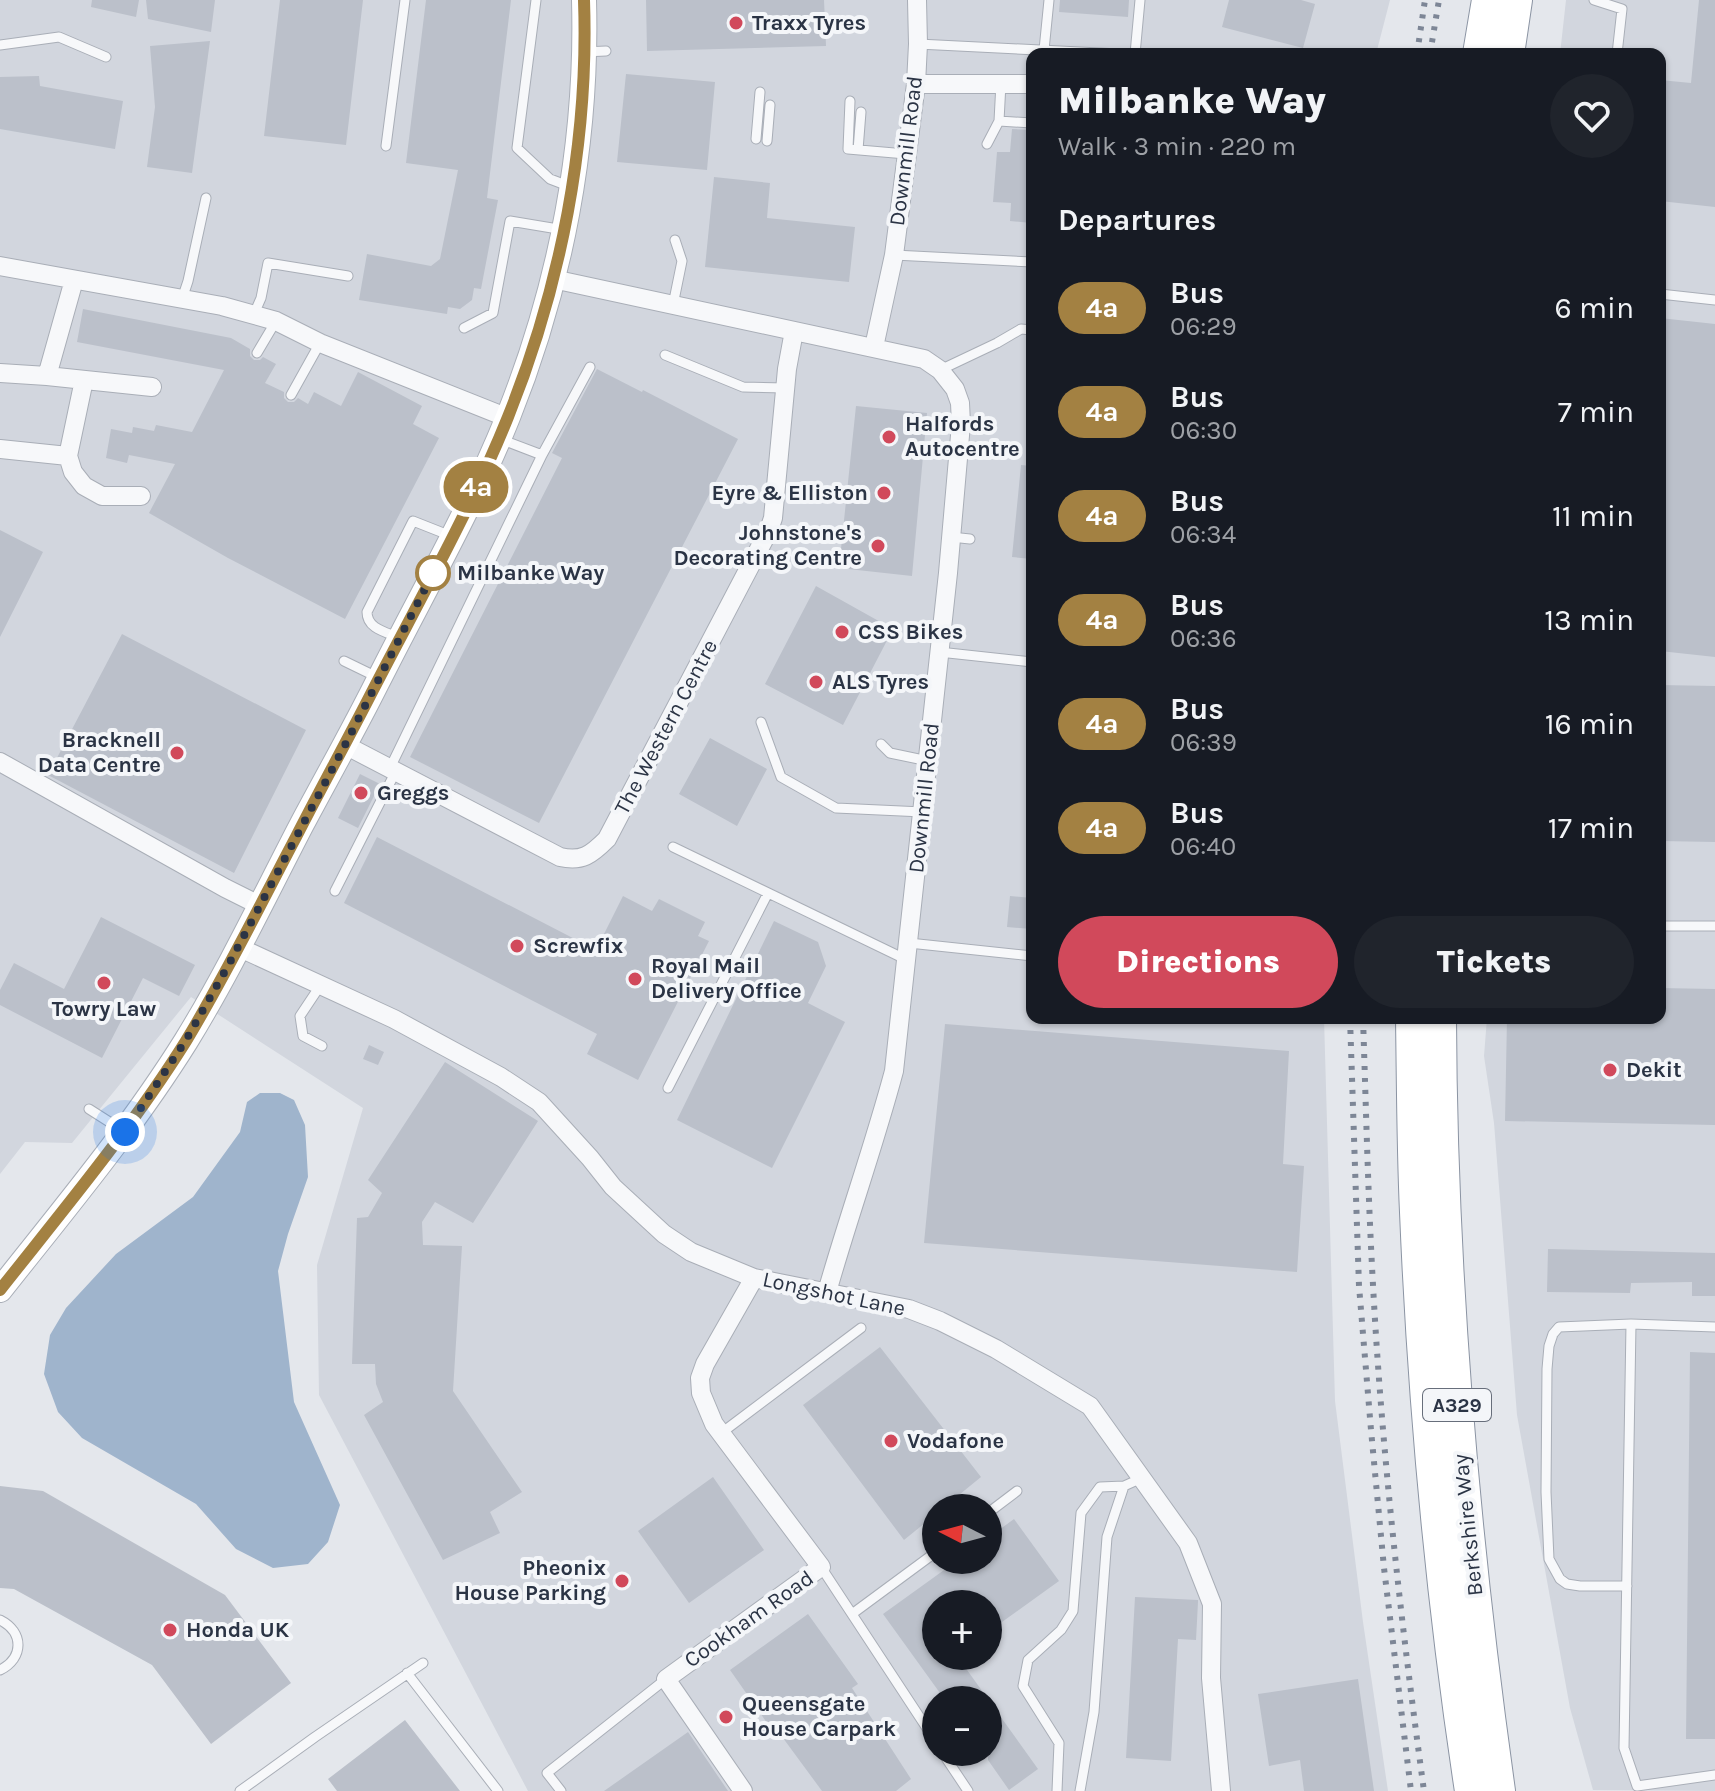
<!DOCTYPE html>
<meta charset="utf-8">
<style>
:root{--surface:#171b24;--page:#20242c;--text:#f1f3f6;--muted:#9ea1a6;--accent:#d1495b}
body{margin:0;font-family:Karla,sans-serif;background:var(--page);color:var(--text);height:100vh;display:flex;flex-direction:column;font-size:30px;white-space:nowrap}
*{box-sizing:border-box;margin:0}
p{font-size:26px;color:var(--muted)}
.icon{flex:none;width:44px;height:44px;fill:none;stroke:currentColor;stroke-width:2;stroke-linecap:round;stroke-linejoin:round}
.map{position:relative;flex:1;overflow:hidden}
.panel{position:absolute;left:1026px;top:48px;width:640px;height:976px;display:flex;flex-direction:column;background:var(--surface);border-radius:16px;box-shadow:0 2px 6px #0004}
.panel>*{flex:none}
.badge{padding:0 16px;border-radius:26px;font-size:28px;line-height:52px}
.needle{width:52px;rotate:276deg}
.controls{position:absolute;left:922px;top:1494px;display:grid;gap:16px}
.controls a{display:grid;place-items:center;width:80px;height:80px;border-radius:50%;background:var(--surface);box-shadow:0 2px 6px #0004;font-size:40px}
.you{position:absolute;width:40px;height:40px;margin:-20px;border:6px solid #fff;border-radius:50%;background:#1a73e8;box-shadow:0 0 0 12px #1a73e833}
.map>.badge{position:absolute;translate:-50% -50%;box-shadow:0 0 0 4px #fff}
h2{padding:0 32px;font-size:30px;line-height:72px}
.round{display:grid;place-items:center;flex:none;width:84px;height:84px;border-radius:42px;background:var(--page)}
.head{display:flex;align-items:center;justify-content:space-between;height:136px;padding:0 32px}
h1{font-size:38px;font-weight:800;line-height:60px}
.primary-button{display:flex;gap:16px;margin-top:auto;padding:16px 32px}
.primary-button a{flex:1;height:92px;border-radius:48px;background:var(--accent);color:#fff;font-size:32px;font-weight:800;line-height:92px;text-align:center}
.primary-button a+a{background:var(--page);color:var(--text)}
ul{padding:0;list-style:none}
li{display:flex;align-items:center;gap:24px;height:104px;padding:0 32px}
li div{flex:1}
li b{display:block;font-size:30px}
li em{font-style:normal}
li .badge{min-width:88px;font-weight:700;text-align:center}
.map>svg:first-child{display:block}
</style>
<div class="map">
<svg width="1715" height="1791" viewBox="0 0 1715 1791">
<rect width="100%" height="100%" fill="#e4e7ec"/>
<path fill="#d2d6de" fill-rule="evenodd" d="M0,0H1390L1376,54H1032V1018H1324L1335,1401L1363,1622L1388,1791H528L319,1395L317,1265L363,1108L191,997L72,1143L25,1142L0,1174ZM936,1508H988V1560H936ZM936,1604H988V1656H936ZM936,1700H988V1752H936Z
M1566,0H1715V1791L1593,1790L1570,1708L1517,1415L1494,1123L1484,1056L1487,1018H1660V54H1560Z"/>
<path fill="#9fb4cc" d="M260,1093H280L294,1100L305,1125L308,1177L288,1234L278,1271L294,1402L340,1505L328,1542L308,1564L273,1568L236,1549L196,1504L82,1438L58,1412L44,1374L50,1335L66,1308L116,1254L193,1197L240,1132L247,1102Z"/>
<path fill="#bbc0ca" d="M92,0H139L136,17L91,7Z
M146,0H215L211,32L148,19Z
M280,0H363L346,145L264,136Z
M426,0H511L487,198L498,200L481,289L474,288L472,300L460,309L448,307L447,314L359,300L367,254L431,266L440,259L458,170L406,163Z
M646,0H824L826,46L647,51Z
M1060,0H1129L1128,17L1059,12Z
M1229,0H1301L1315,4L1303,48L1222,27Z
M1699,0H1715V207L1660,201V80L1691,83Z
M210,41L192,173L147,167L155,107L150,46Z
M626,74L715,82L707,170L617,162Z
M39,76L40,86L123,101L115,149L0,129V77Z
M1012,129L1032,130V223L1010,221L1011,203L993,202L997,152H1010Z
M714,177L770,183L767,218L855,227L849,282L705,267Z
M83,309L231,338L250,349V356L254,360H260L263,357L276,364L265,383L284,392V398L288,402H294L298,398L308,404L314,392L341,406L358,372L422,406L413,424L439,438L345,619L228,558L149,513L175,464L129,455L127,463L106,458L111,429L132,433L133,427L154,431L156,425L192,432L224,370L77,342Z
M1660,318L1715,324V657L1660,651Z
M597,369L642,392L643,390L738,439L539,823L410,757L562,458L552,453Z
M856,406L927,413L912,576L839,568Z
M1021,465L1032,466V559L1012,557Z
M0,530L43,552L0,637Z
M816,586L893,629L843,725L765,684Z
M122,634L306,730L234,873L48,775Z
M1660,685L1715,686V842L1660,841Z
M710,738L767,769L737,826L679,794Z
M360,774L380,784L358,828L338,818Z
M377,837L596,950L623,896L652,911L659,899L705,922L698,936L709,941L638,1080L587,1054L597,1034L344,903Z
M1010,896L1032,898V929L1007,927Z
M101,917L195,965L179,996L143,978L102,1058L0,1005V990L14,963L64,989Z
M774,921L818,942L826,966L808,1003L845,1022L772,1168L677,1120Z
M1660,988L1715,989V1125L1505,1121L1507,1018H1660Z
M945,1024L1289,1051L1283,1164L1304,1166L1297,1272L924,1243Z
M369,1045L384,1052L378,1065L363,1059Z
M445,1062L538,1121L473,1223L435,1202L422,1222L423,1245L462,1246L453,1391L522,1492L490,1512L500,1533L443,1560L364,1415L383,1402L376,1384L375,1364H352L357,1218L368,1217L382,1193L368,1180Z
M1548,1249L1715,1253V1296H1692V1282L1631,1283L1630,1293L1547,1292Z
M880,1347L981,1477L943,1508H936V1514L904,1540L803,1405Z
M1690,1352L1715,1353V1739H1686Z
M713,1477L764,1550L689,1603L638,1531Z
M0,1486L43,1491L225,1595L291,1683L211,1744L152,1665L14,1589L0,1588Z
M1014,1519L1059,1581L988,1632V1604H936V1656H957L1038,1769L1009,1790L988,1760V1700H945L883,1614L958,1560H988V1538Z
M1135,1597L1198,1600V1602L1196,1640L1178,1639L1171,1761L1126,1758Z
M808,1614L858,1684L852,1688L911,1779L896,1791H822L783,1738L779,1740L730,1670Z
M1358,1679L1374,1791H1304L1300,1760L1269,1766L1258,1694Z
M405,1720L460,1791H337L328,1779Z
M688,1732L728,1791H604Z"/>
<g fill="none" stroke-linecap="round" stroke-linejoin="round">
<defs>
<path id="lane" d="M536,0L517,148L550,179L571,187
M1594,0L1622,9L1617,54
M918,44L1119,54
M0,45L59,37L106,57
M1044,50L1049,0
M584,52L606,51
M1135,54L1140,0
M850,101L848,149L906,154
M999,121L1032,123
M756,139L760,92
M767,141L770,105
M987,144L999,121L1001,83
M386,146L405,0
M858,150L861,112
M894,255L1032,262
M1660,294L1715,300
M182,299L188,281L206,198
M673,305L682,261L675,240
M254,314L261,298L268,263L348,276
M464,328L493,313L510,221L564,230
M257,353L276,321
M665,355L743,387L785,388
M940,370L997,343L1021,329L1032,330
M291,395L320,343
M500,439L542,455
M951,537L970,539
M400,638C386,632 367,629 367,612L413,521L451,536
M939,652L1032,662
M344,661L379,678
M761,722L781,777L836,808L923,812
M881,744L890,753L928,761
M390,768L542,455L590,367
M673,847L907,960
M335,891L396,771
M1660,926H1715
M909,943L1032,956
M320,986L300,1016L303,1036L322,1046
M668,1088L768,893
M89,1109L122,1130
M1631,1324L1624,1748L1637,1786L1715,1775
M720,1434L861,1328
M988,1513L1017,1491
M821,1567L936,1742
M1627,1586H1580L1567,1584L1560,1579L1549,1559L1546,1492L1547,1369L1549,1346L1553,1334L1559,1327L1631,1324L1715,1327
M852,1614L936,1552
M0,1620C24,1632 24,1658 0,1670
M407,1673L498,1791
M942,1752L968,1791
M240,1791L315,1737L423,1663
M561,1791L547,1773L666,1679
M1057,1791L1059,1743L1023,1686L1028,1660L1061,1630L1073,1611L1081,1513L1100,1487L1124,1486
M1080,1791L1094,1712L1107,1537L1124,1486L1142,1478"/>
<path id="street" d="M916,84H1032
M0,266L222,306L276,321L320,343L508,418
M553,279L924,359L940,370L955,389L960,403L961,424L948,573L894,1071C874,1146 848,1218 827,1292
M874,347L894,255L916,84L918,44L917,0
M0,373L47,376L152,387
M47,376L74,280
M84,380L68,456L73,472L84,486L102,496H141
M0,449L68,456
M345,745L560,857C582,862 591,855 607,839L769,530L773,518L787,369L794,331
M0,762L225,888L261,906
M238,947L394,1019L501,1077L539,1102L590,1158L613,1187L664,1234L691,1252L754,1278L909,1309L940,1321L996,1349L1090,1406L1188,1543L1212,1604L1211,1678L1221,1791
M743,1791L666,1679L821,1567L714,1424L701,1393L700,1378L705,1364L754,1278"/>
<path id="secondary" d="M0,1290C64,1209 131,1129 186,1041C229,971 264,897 302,824C327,777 353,731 377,683C421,595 471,509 508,417C561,285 588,142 584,0"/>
<path id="highway" d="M1479,54L1488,0
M1508,54L1516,0
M1412,1018C1413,1083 1413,1147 1416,1212C1424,1405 1442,1600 1471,1791
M1440,1018C1441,1277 1463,1535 1499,1791"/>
</defs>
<use href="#lane" stroke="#a9aeb7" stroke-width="11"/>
<use href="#street" stroke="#a9aeb7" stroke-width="20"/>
<use href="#secondary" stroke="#a9aeb7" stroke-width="26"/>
<use href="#highway" stroke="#8b94a3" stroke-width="34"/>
<use href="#lane" stroke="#f7f8fa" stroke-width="9"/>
<use href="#street" stroke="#f7f8fa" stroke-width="18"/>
<use href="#secondary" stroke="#fff" stroke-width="24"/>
<use href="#highway" stroke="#fff" stroke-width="32"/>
<path stroke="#7d8696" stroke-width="6" stroke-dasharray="4 8" stroke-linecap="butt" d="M1417,54L1425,0
M1430,54L1439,0
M1350,1018L1359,1286L1371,1430L1384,1568L1411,1791
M1363,1018C1366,1107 1368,1196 1373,1285C1382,1454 1401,1623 1424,1791"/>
</g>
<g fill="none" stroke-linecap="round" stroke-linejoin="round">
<defs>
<path id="line" d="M0,1290C64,1209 131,1129 186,1041C226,975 260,905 296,837C321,788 348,739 373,690C419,601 471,509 508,417C561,285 589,142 584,0"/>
</defs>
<use href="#line" stroke="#fff" stroke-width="18"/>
<use href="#line" stroke="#a38142" stroke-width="12"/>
<path stroke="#2b3445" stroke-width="8" stroke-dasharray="0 14.4" d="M125,1132L186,1040L229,964L345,745L433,573"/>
</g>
<g fill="#d1495b" stroke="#f4f6f9" stroke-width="3">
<circle cx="736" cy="23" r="8"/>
<circle cx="889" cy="437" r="8"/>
<circle cx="884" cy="493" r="8"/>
<circle cx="878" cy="546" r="8"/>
<circle cx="842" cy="632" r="8"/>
<circle cx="816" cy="682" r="8"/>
<circle cx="177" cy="753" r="8"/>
<circle cx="361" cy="793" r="8"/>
<circle cx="517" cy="946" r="8"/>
<circle cx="635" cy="979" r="8"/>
<circle cx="104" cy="983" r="8"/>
<circle cx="1610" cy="1070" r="8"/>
<circle cx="891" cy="1441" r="8"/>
<circle cx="622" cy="1581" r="8"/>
<circle cx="170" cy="1630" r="8"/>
<circle cx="726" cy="1717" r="8"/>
</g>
<circle fill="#fff" stroke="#a38142" stroke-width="4" cx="433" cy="573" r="16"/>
<g text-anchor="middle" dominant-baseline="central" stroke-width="8" stroke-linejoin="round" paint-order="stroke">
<rect fill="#f4f6f9" stroke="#676e7b" stroke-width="2" x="1423" y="1389" width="68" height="32" rx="6"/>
<g font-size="20" font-weight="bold" fill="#2b3445">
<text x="1457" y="1405">A329</text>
</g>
<g font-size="22" font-weight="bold" fill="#2b3445" stroke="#f4f6f9" text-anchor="start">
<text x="752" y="23">Traxx Tyres</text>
<text x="905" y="424">Halfords<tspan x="905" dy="25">Autocentre</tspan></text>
<text x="868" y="493" text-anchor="end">Eyre &amp; Elliston</text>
<text x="862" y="533" text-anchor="end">Johnstone's<tspan x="862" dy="25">Decorating Centre</tspan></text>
<text x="858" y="632">CSS Bikes</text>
<text x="832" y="682">ALS Tyres</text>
<text x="161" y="740" text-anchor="end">Bracknell<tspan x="161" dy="25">Data Centre</tspan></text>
<text x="377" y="793">Greggs</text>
<text x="533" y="946">Screwfix</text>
<text x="651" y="966">Royal Mail<tspan x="651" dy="25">Delivery Office</tspan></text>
<text x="104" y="1009" text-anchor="middle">Towry Law</text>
<text x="1626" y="1070">Dekit</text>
<text x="907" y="1441">Vodafone</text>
<text x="606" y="1568" text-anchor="end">Pheonix<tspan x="606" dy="25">House Parking</tspan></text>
<text x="186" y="1630">Honda UK</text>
<text x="742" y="1704">Queensgate<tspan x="742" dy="25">House Carpark</tspan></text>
</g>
<g font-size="22" fill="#2b3445" stroke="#f4f6f9">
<text transform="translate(906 151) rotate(-83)">Downmill Road</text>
<text transform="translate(666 727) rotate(-62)">The Western Centre</text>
<text transform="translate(924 798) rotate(-84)">Downmill Road</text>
<text transform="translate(834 1294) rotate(12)">Longshot Lane</text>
<text transform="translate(1468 1525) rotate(-96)">Berkshire Way</text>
<text transform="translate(749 1619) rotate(-35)">Cookham Road</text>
</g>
<g font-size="22" font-weight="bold" fill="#2b3445" stroke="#f4f6f9" text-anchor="start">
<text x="457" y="573">Milbanke Way</text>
</g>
</g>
</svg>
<div class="controls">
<a><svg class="needle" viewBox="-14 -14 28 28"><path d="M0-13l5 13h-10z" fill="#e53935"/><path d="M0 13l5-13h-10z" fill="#9ea1a6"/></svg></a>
<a>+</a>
<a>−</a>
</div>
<div class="you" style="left:125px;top:1132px"></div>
<b class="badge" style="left:476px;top:487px;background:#a38142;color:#fff">4a</b>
<section class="panel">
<div class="head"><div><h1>Milbanke Way</h1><p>Walk · 3 min · 220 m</p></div><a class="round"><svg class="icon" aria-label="heart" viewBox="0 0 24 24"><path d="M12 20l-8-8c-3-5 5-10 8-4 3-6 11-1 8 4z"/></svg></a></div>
<h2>Departures</h2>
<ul>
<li><span class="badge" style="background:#a38142;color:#fff">4a</span><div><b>Bus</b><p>06:29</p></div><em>6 min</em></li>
<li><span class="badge" style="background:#a38142;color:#fff">4a</span><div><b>Bus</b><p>06:30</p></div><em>7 min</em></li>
<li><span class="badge" style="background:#a38142;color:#fff">4a</span><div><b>Bus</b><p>06:34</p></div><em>11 min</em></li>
<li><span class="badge" style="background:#a38142;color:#fff">4a</span><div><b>Bus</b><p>06:36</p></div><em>13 min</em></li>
<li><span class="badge" style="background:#a38142;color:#fff">4a</span><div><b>Bus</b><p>06:39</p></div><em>16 min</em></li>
<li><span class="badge" style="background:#a38142;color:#fff">4a</span><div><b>Bus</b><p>06:40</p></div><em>17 min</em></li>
</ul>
<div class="primary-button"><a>Directions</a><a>Tickets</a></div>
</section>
</div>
